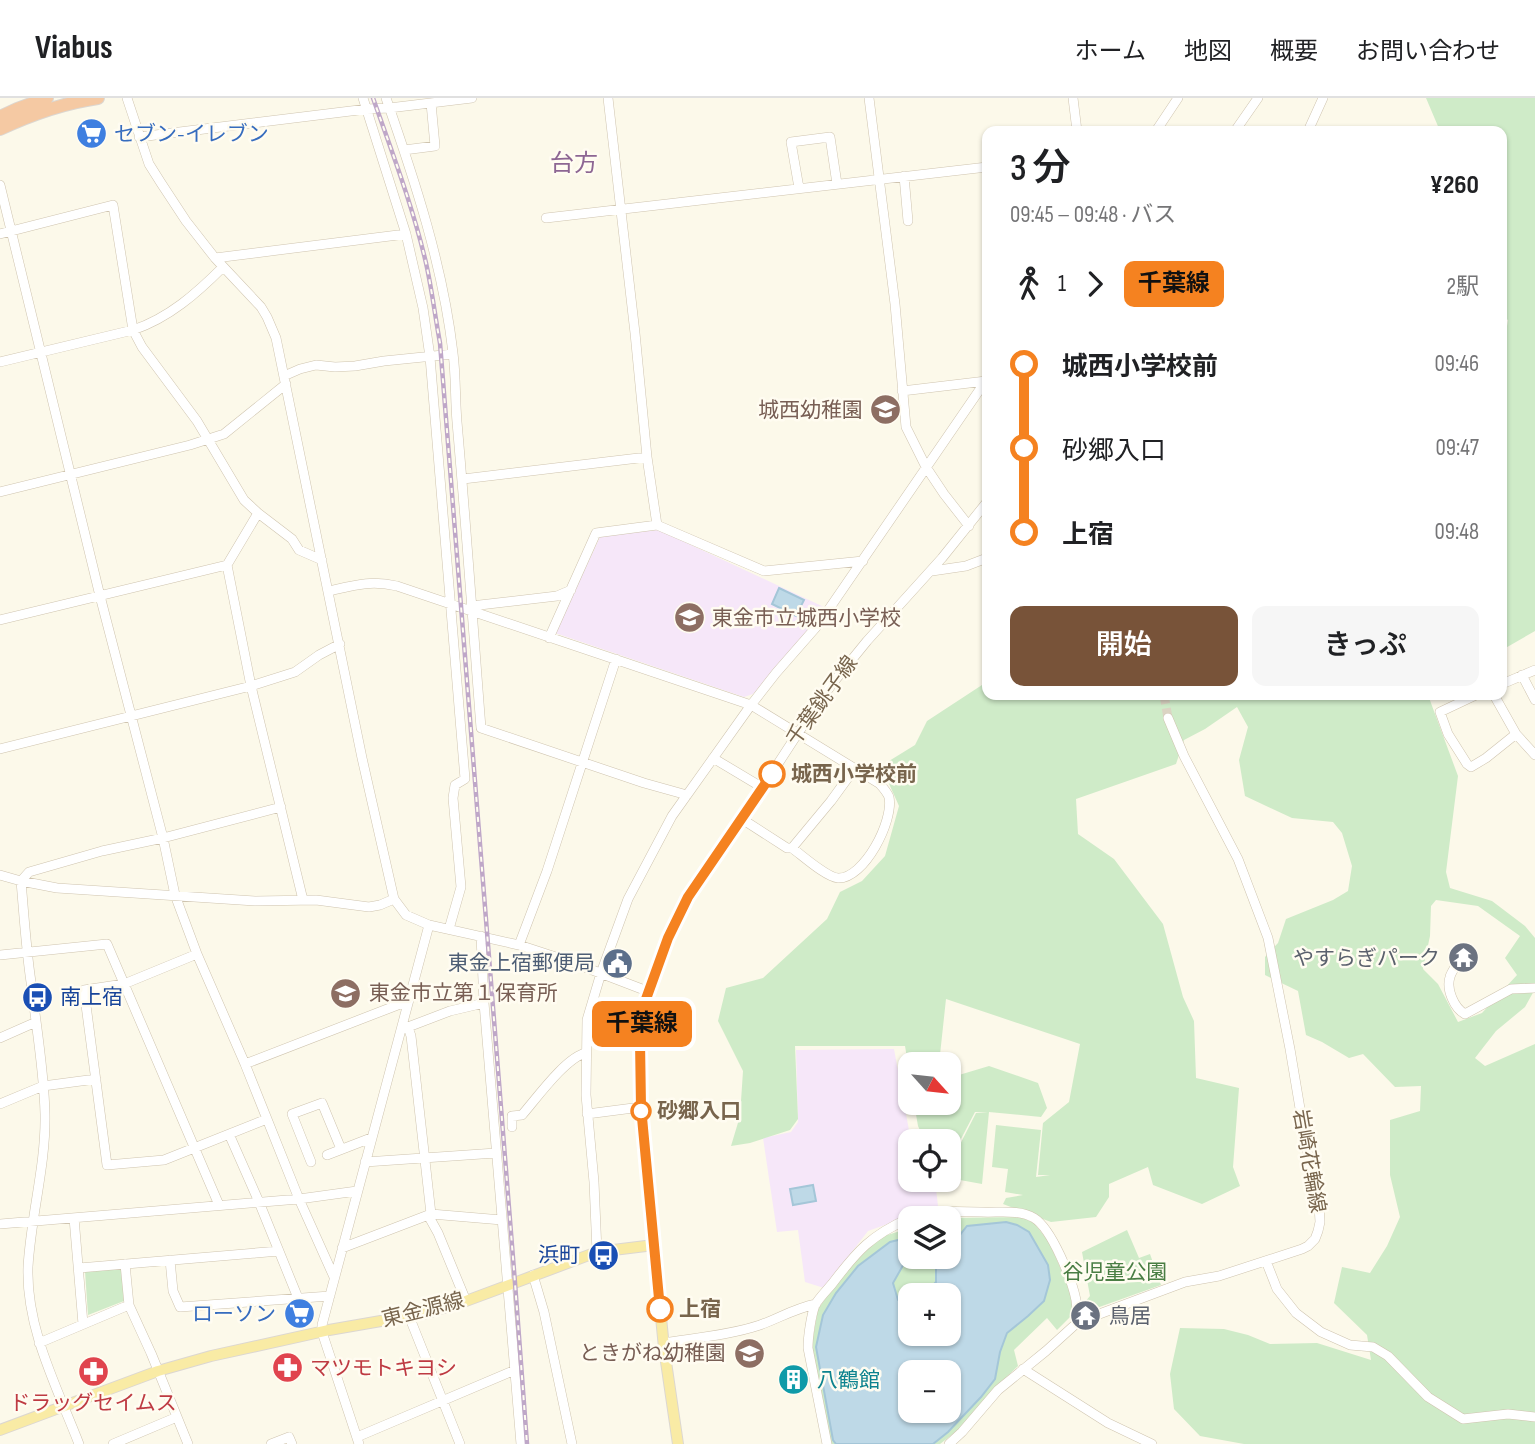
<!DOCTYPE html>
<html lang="ja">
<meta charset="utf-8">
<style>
:root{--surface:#fff;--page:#f6f6f6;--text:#202124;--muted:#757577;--line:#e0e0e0;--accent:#785339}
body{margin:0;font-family:"Sofia Sans Condensed","Noto Sans JP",sans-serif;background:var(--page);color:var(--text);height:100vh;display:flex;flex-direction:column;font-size:26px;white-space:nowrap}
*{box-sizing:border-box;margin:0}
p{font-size:23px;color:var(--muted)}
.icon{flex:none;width:38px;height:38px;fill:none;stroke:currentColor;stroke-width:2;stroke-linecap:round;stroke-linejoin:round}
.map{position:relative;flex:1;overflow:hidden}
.drawer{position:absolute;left:982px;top:28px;width:525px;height:574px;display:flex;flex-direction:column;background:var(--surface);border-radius:14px;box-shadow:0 2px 5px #0004}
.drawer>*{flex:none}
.badge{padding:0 14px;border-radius:10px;font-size:24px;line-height:46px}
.needle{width:46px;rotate:117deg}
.fabs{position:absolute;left:898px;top:954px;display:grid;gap:14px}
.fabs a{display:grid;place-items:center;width:63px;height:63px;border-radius:14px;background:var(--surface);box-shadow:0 2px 5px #0004;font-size:35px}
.map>.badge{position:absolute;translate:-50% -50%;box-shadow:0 0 0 4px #fff}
.legs{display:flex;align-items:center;gap:10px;height:77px;padding:0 28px;font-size:23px}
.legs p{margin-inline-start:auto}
.overview{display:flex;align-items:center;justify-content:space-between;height:119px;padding:0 28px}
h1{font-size:38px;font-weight:600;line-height:52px}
.action{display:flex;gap:14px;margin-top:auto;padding:14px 28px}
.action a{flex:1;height:80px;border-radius:14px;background:var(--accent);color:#fff;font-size:28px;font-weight:600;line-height:80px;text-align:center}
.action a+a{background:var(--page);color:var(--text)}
ul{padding:0 28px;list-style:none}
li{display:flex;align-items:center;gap:24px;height:84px;font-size:26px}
li i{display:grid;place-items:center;width:10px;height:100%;margin:0 9px;background:currentColor}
li i::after{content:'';width:18px;height:18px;margin:-9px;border:5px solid;border-radius:50%;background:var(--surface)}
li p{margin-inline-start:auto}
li:first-child i{background:linear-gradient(#0000 50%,currentColor 0)}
li:last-child i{background:linear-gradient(currentColor 50%,#0000 0)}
header{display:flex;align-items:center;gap:42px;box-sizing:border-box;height:98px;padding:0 35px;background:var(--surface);border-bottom:2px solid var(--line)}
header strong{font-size:33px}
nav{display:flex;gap:38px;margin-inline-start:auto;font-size:24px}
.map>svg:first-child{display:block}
</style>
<header>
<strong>Viabus</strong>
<nav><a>ホーム</a><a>地図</a><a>概要</a><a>お問い合わせ</a></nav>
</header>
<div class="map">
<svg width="1535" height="1346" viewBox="0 0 1535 1346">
<rect width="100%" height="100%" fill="#fcf9ea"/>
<path fill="#f6e7f9" d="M659,432L824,509L808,532L753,596L744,599L555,535L601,437Z
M894,951L911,1043L910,1082H935L938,1108L868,1133L824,1190L805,1184L798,1132L777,1134L763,1040L791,1034L798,1024L796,952Z"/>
<path fill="#cfebc8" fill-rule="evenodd" d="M1426,0H1535V533L1502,552V258L1508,222L1502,218V33H1440Z
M987,586V597H1428L1458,678L1446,774L1450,790L1492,803L1525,828L1535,840V891L1525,909L1496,933L1475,960L1485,968L1535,946V1346H1244L1200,1338L1174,1311L1170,1276L1180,1230L1224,1231L1248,1237L1270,1246L1317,1245L1371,1262L1367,1237L1334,1205L1342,1169L1370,1175L1387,1148L1400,1119L1390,1077V1022L1420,1013L1421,988L1395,989L1363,956L1349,960L1322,944L1306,937L1298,893L1265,877V859L1278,845L1286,821L1333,802L1348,793L1352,768L1342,735L1333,724L1292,720L1245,698L1239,662L1248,629L1237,609L1205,631L1184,642L1176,666L1076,701L1078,736L1114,761L1163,826L1183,899L1194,923L1196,980L1239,990L1233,1069L1240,1088L1202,1106L1153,1087L1148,1069L1109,1086V1099L1096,1119L1051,1124L1003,1106L1006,1100L1023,1097L1005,1094L1008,1071L992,1069L996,1027L1041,1032L1036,1079L1050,1077H1038L1043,1025L1069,1004L1080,946L946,901L939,966H910V978L905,948H795L798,1021L790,1032L750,1045L731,1048L740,1018L743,973L718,923L726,890L763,880L827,821L840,794L862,783L885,758L899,708L886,679L889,663L915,647L927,623L982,587ZM1436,802L1478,808L1520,838L1505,860L1517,877L1482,915L1458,924L1438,886L1423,871L1430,838L1431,808Z
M989,968L1038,985L1047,1010L1041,1019L989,1014L982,1086L949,1080V1068L976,1015L988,1014H975L949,1064L948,1043H925L918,1028L914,1005L948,1004L949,980Z
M1021,1119L1034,1125L1049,1144L1074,1201L1071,1218L1057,1232L1047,1220L1014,1252L1018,1268L997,1288L958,1332L940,1346H829L811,1251L818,1211L852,1163L884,1138L910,1130V1158H948L949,1120ZM910,1197H948V1236H910ZM910,1274H948V1312H910Z
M1127,1132L1139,1160L1150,1156L1161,1187L1091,1212H1087L1084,1205L1090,1198L1082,1154Z
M122,1170L124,1203L88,1217L85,1173Z"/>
<path fill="#bed9e7" stroke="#a4c6d8" stroke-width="2" fill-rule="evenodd" d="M779,490L804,502L796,518L772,506Z
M813,1087L816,1103L793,1107L790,1091Z
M1006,1124L1017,1127L1029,1134L1048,1167L1050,1182L1044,1203L1028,1218L1007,1235L1000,1254L995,1281L981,1299L948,1334L933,1346H836L833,1342L816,1249L823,1217L836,1195L858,1168L890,1144L902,1141L909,1145L910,1155L893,1185L898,1202L908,1209L910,1208V1236H948V1197H924L936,1184V1167L943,1159L948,1158L949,1151L967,1128ZM910,1274H948V1312H910Z"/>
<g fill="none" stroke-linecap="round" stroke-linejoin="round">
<path stroke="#dbd4c3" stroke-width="9" stroke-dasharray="9 4.5" stroke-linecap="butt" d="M1164,597L1168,620"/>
<defs>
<path id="minor" d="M127,0L149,66L161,85L186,123L215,160L261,209L267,219L276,240L362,660L394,801L406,817L429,827L519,847L574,865L647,893
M363,0L406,136L423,210L430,259L465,681L455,687L453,700L461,789L449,831
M386,0C415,83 443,168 453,255C456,278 455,301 457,324C466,426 473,528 481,630L644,685L687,697
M869,0L895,206L906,329L926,369L944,396L969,428
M1073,0L1077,33
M1156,33L1178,0
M1235,33L1258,0
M1308,33L1323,0
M139,39L367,11L389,10L472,0
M404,52L435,48L431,5
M904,78L908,123
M0,87L100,498L163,740L175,797L197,856L245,966L299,1101L334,1179
M799,90L791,44L830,39L837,86
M546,120L987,69
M0,136L113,107L133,232L142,249L197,323L244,402L258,415L292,441L299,452L322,462
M215,160L406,136
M0,264L133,232C169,220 197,195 223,169
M284,278L300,271L316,267L335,269L355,268L384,263L453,256
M902,293L986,283
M463,381L647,359
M0,394L190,347L224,336L286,286
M258,415L227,467L251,588L303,802
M657,427L764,473L863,463
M932,473L966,468L987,460
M329,493C355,487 371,482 397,488L751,607L880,686C883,690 887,694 889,699C894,723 864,781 838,780C826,779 803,758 792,750
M471,508L557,498L571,492
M0,522L227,467
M549,540L596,435L657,427L647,359L635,235L608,0
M1522,577L1535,602
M1502,586L1535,572
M1476,597L1440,614L1448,636L1467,666L1471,669L1486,660L1516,636
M1494,597L1516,636L1535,657
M0,651L251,588L295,574L319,557L340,546
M713,660L763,690
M742,721L787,750H792L831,703L855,670
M0,777L21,783L57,790L255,803L316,802L369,809L380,807L394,801
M481,838L484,905L521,1346
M519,847L547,773L616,561
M197,856L124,886L84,892L107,1067L164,1062L267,1021
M0,857L107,846L219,1107
M1459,863C1456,868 1451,874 1450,879C1446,891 1454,910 1465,916L1511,891L1535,890
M405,929H408L450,913L484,905
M408,929L411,938L431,1116
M0,940L36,924
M245,966L408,903
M0,1006L43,988L96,981
M587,1016L641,1009
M512,1029V1018L522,1017C536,1001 566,959 586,955
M229,1036L259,1104L298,1200
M327,1057L371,1040
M311,1064L292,1016L322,1005L341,1051
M365,1064L496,1055
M428,1117L438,1135L466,1203
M74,1120L83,1226
M910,1120C934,1112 956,1113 981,1114C998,1115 1019,1111 1034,1120C1052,1131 1072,1182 1076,1202C1077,1209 1077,1216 1078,1224
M0,1126L299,1101L357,1093
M654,1147L641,1009L640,943L642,917L647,893L669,840L688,799L742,721L798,635L832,586L867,543L942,460L987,404
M342,1150L431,1116L502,1122
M597,1154L594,1084L586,997L587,922L601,875L628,801L672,718L751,607L776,575L818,527L987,281
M170,1162L173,1193L180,1209L330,1198
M1266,1163L1277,1191L1296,1215L1321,1234L1350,1247L1373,1249L1388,1258L1428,1299L1463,1321L1508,1316L1535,1319
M125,1166L129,1207L151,1255L188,1346
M79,1170L279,1153
M533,1177L544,1214L572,1346
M409,1218L460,1346
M39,1245L129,1207
M664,1245C695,1240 730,1237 760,1227C779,1220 796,1210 816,1206
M1023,1271L1108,1325L1152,1346
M357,1339L515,1272
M79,1346C57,1289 26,1231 28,1169C31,1117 46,1067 45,1016C44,972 36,927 31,884C26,850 24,817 21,783L29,774L102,753L163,740L281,709
M113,1346L177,1319
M271,1346L289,1339L292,1346
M359,1346L322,1234V1227L429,827
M827,1346L808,1250C808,1239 811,1218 815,1207C819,1200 827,1192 832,1186C857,1153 871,1137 910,1120
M949,1346L962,1334L998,1292L1046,1253L1078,1224L1185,1184L1219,1178L1302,1151L1308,1148L1315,1141L1318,1133L1320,1124L1319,1107L1309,1064L1290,951L1268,840L1238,761L1184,658L1168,620"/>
<path id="major" d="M0,1332L158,1273L211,1258L329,1232L427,1215L466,1203L597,1154L654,1147L664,1250L678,1346"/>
<path id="highway" d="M0,19L17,11L47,0
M0,31C32,16 63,5 98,0"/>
</defs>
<use href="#minor" stroke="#cfc4af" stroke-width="10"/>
<use href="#major" stroke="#dcd7d1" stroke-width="12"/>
<use href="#highway" stroke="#dcd7d1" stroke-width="14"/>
<use href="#minor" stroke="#fff" stroke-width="9"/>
<use href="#major" stroke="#f9eba5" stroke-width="10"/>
<use href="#highway" stroke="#f5c9a3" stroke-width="12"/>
<defs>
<path id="rail" d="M373,0C392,54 413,109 426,165C432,192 435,218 440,245L515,1185L527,1346"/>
</defs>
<use href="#rail" stroke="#bfa7c8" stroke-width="4.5"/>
<use href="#rail" stroke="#fffcf1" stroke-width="2" stroke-dasharray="5" stroke-linecap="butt"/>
</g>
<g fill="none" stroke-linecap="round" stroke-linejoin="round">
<defs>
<path id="line-1" d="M660,1211L641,1009L640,943L642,917L646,901L668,840L688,799L772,676"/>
</defs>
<use href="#line-1" stroke="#fff" stroke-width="16"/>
<use href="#line-1" stroke="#f58220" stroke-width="10"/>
</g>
<defs>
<symbol id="supermarket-disc" viewBox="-11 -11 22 22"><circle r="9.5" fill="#3f7fe0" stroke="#fffcf1"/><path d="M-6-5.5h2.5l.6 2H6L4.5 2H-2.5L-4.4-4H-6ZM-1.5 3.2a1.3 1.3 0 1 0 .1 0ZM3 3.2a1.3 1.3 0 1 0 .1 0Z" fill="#fff"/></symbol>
<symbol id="school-disc" viewBox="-11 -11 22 22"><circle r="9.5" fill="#8d6e63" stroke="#fffcf1"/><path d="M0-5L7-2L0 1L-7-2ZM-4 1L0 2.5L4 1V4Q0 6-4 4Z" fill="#fff"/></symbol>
<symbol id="temple-disc" viewBox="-11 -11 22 22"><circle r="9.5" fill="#6b7280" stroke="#fffcf1"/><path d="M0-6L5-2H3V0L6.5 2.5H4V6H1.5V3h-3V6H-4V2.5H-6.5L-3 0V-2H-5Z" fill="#fff"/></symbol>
<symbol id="civic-disc" viewBox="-11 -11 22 22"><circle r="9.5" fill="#5c6f8a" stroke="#fffcf1"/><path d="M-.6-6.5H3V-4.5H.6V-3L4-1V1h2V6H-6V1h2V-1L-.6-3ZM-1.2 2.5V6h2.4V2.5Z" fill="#fff"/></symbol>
<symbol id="bus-disc" viewBox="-11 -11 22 22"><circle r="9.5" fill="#1a4fb4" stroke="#fffcf1"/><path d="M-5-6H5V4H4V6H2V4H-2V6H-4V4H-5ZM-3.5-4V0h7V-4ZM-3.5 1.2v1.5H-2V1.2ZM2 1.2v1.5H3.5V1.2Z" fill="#fff"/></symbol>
<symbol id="pharmacy-disc" viewBox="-11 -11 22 22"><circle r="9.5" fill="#e0444e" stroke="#fffcf1"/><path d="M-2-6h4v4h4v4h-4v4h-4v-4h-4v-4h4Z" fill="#fff"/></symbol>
<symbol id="building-disc" viewBox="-11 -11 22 22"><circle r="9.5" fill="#0f9aa8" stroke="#fffcf1"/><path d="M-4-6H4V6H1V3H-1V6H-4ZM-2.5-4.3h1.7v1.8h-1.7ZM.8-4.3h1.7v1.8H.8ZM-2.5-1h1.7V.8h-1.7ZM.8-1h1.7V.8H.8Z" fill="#fff"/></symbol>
</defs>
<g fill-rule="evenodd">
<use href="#supermarket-disc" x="74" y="18" width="35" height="35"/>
<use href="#school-disc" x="868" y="294" width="35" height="35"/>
<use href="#school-disc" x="672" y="502" width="35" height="35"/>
<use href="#temple-disc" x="1446" y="842" width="35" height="35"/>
<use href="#civic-disc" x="600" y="848" width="35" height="35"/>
<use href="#school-disc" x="328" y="878" width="35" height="35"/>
<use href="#bus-disc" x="20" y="882" width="35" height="35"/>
<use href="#bus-disc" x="586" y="1140" width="35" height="35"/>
<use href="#supermarket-disc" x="282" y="1198" width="35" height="35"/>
<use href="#temple-disc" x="1068" y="1200" width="35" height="35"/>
<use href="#school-disc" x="732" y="1238" width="35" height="35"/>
<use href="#pharmacy-disc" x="270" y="1252" width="35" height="35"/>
<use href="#pharmacy-disc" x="76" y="1256" width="35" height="35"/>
<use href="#building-disc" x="776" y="1264" width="35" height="35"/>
</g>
<g fill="#fff" stroke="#f58220" stroke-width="3.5">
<circle cx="772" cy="676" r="12"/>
<circle cx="641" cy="1013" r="9"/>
<circle cx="660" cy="1211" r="12"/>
</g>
<g text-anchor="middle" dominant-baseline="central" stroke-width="5" stroke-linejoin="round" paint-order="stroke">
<g font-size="21" fill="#366cbe" stroke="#fffcf1" text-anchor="start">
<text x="114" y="36">セブン-イレブン</text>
<text x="276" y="1216" text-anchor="end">ローソン</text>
</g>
<g font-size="21" fill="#785e54" stroke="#fffcf1" text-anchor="end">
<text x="863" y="312">城西幼稚園</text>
<text x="712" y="520" text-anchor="start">東金市立城西小学校</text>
<text x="369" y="895" text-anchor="start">東金市立第１保育所</text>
<text x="726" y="1255">ときがね幼稚園</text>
</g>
<g font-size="21" fill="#78654d" stroke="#fffcf1">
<text transform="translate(822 603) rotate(-54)">千葉銚子線</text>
<text transform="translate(1309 1063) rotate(80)">岩崎花輪線</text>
<text transform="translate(423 1212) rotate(-14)">東金源線</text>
</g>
<g font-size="21" font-weight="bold" fill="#78654d" stroke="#fffcf1" text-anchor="start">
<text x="791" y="676">城西小学校前</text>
<text x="657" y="1013">砂郷入口</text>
<text x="679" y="1211">上宿</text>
</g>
<g font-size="21" fill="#5b616d" stroke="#fffcf1" text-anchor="end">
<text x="1440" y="860">やすらぎパーク</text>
<text x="1109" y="1218" text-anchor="start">鳥居</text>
</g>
<g font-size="21" fill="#4e5e75" stroke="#fffcf1" text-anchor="end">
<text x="595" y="865">東金上宿郵便局</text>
</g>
<g font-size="21" fill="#164399" stroke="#fffcf1" text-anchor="start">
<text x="60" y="899">南上宿</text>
<text x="580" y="1157" text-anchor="end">浜町</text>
</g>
<g font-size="21" fill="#4a7e44" stroke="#fffcf1">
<text x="1115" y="1174">谷児童公園</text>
</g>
<g font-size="21" fill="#be3a42" stroke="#fffcf1" text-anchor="start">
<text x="310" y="1270">マツモトキヨシ</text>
<text x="93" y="1305" text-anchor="middle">ドラッグセイムス</text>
</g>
<g font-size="21" fill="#0d838f" stroke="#fffcf1" text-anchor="start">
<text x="817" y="1282">八鶴館</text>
</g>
<g font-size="24" fill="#8d6693" stroke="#fffcf1">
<text x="574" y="65">台方</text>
</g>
</g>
</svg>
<div class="fabs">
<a><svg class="needle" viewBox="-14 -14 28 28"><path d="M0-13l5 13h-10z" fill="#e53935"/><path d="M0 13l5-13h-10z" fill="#757577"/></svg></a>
<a><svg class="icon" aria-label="locate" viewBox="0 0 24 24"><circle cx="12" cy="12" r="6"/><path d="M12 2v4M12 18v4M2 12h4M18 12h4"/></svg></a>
<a><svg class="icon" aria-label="layers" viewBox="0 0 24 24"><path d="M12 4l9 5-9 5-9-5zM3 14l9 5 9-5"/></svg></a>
<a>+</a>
<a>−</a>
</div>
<b class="badge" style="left:642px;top:926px;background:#f58220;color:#111">千葉線</b>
<section class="drawer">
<div class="overview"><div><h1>3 分</h1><p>09:45 – 09:48 · バス</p></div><b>¥260</b></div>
<div class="legs"><svg class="icon" aria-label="walk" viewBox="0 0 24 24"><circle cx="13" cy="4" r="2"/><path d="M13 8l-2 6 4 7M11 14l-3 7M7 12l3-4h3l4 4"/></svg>1<svg class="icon" aria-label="forward" viewBox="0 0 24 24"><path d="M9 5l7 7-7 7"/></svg><b class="badge" style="background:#f58220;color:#111">千葉線</b><p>2駅</p></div>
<ul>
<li><i style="color:#f58220"></i><b>城西小学校前</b><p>09:46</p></li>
<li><i style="color:#f58220"></i><span>砂郷入口</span><p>09:47</p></li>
<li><i style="color:#f58220"></i><b>上宿</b><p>09:48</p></li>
</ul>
<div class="action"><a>開始</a><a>きっぷ</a></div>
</section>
</div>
